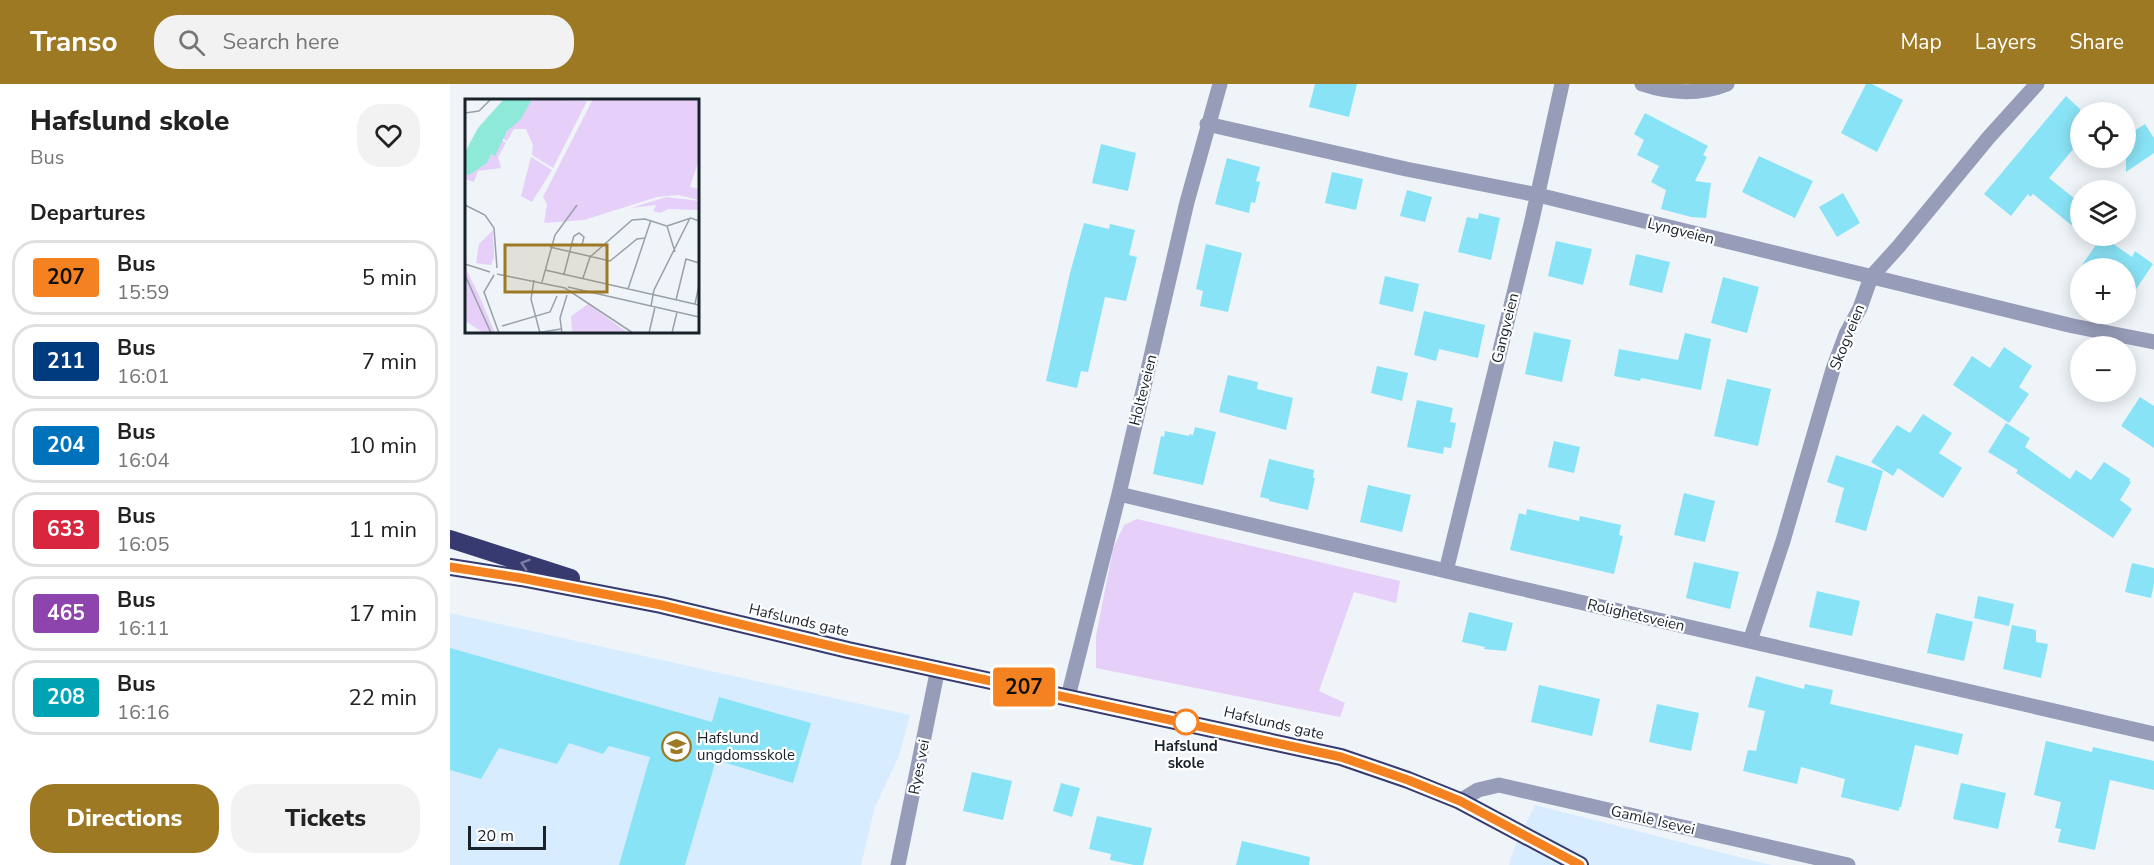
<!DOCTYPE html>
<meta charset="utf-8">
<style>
:root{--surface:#fff;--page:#f2f2f2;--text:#222;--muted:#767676;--line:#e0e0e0;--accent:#9d7924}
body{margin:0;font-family:"Nunito Sans",sans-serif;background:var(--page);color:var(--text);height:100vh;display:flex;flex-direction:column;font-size:22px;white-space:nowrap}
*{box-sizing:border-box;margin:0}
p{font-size:20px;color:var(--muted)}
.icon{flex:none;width:33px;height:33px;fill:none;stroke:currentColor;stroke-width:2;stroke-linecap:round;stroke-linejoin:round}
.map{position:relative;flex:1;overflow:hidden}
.details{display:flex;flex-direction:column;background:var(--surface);width:450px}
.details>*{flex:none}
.badge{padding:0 12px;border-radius:4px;font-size:21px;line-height:39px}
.tools{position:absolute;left:1620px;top:18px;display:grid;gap:12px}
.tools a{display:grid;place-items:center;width:66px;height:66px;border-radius:50%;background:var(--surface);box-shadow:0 3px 15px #0003;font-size:30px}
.scale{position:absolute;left:18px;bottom:15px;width:78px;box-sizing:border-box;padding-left:6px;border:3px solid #18222b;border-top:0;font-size:16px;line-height:21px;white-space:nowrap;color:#18222b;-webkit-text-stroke:4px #fff;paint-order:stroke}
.map>.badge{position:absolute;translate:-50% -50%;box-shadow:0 0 0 3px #fff}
h2{padding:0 30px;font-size:22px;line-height:54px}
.round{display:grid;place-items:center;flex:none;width:63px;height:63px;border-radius:24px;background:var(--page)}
.overview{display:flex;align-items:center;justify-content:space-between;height:102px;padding:0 30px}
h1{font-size:28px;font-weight:800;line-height:45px}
.button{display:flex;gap:12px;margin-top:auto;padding:12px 30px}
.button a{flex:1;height:69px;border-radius:24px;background:var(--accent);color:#fff;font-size:24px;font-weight:800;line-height:69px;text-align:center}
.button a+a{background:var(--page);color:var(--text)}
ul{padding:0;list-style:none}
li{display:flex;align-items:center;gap:18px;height:75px;margin:0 12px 9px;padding:0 18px;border:3px solid var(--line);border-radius:24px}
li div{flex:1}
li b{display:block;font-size:22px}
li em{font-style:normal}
li .badge{min-width:66px;font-weight:700;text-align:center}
header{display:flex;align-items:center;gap:36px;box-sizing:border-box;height:84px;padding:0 30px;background:var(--accent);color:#fff}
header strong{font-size:28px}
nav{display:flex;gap:33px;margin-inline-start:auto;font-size:21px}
.search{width:420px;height:54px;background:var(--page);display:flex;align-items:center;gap:15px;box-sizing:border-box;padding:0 21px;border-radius:24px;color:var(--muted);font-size:22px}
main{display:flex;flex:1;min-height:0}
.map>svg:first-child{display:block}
</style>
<header>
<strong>Transo</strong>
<div class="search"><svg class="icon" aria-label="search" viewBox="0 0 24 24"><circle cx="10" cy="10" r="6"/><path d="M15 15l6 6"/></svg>Search here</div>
<nav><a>Map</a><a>Layers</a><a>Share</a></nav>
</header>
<main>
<section class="details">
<div class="overview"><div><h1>Hafslund skole</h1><p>Bus</p></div><a class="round"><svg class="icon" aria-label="heart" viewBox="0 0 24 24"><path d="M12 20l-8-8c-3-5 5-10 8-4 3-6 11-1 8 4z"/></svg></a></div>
<h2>Departures</h2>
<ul>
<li><span class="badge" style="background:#f58220;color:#111">207</span><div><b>Bus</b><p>15:59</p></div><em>5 min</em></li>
<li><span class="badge" style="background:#003b80;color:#fff">211</span><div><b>Bus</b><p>16:01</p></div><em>7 min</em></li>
<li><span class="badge" style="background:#0072bc;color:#fff">204</span><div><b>Bus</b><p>16:04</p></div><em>10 min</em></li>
<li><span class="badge" style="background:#d7263d;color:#fff">633</span><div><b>Bus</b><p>16:05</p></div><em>11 min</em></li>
<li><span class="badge" style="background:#8e44ad;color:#fff">465</span><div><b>Bus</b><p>16:11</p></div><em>17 min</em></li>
<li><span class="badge" style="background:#00a3b4;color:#fff">208</span><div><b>Bus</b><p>16:16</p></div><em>22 min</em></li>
</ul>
<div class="button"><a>Directions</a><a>Tickets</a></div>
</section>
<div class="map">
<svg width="1704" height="781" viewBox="0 0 1704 781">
<rect width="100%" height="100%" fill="#eff4f9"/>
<path fill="#d8ecff" d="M0,529L460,631L449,672L425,723L411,781H0Z
M1085,721L1301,776L1322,781H1059L1063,767Z"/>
<path fill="#e6cff8" d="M687,435L950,497L946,519L904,508L869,607L895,619L890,633L646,584V552L663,465L674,441Z"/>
<path fill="#89e3f6" d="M865,0H907L899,33L859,23Z
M1416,0H1422L1453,16L1427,68L1391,49Z
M1616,12L1630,25V57L1599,94L1630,119V148L1583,110L1580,113L1578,110L1561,132L1534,110Z
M1195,29L1258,62L1253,71L1257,73L1245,97L1261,99L1256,134L1241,133L1211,125L1216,106L1201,98L1209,82L1187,71L1194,56L1184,50Z
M1695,40L1704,54V69L1676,88V52Z
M651,60L686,69L678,107L642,99Z
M1309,72L1363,97L1345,134L1292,108Z
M777,74L810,83L806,97L810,98L805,119L801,118L799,129L765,120Z
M882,88L913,95L906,126L875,119Z
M957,106L982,113L975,138L950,132Z
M1393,109L1410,139L1387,153L1369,123Z
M1029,129L1050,134L1041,176L1008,168L1017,133L1028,135Z
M634,139L659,145L660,140L685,146L679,171L687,173L676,217L655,213L638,288L631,287L627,304L596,297L620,189Z
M1652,152L1682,173L1685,167L1703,180L1676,220V184H1630Z
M1106,157L1142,165L1133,201L1098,192Z
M756,160L792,169L778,228L750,222L753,207L746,205Z
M1186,170L1220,178L1212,209L1179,201Z
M935,192L969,200L963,228L929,220Z
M1273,193L1309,203L1297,249L1261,239Z
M974,227L1035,241L1028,274L989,265L986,277L964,271Z
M1084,248L1121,256L1112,298L1075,290Z
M1235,249L1261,255L1251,306L1191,294L1190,297L1164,292L1169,265L1228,276Z
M1554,263L1582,282L1569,303L1579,310L1559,339L1503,301L1522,272L1540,284Z
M927,282L958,289L952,317L921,309Z
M778,291L808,298L807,305L843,314L836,346L769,328Z
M1277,295L1321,305L1308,362L1264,352Z
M1690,313L1704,322V364L1671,342Z
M967,316L1003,324L1000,338L1006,339L1001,364L994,363L993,370L957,363Z
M1473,330L1502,349L1489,369L1512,384L1493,414L1448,384L1443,392L1421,378L1447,341L1460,349Z
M1556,339L1580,354L1575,363L1620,395L1626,386L1641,396L1654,378L1680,395L1679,397L1681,398L1670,416L1682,425L1663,454L1566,389L1568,386L1538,368Z
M745,343L766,348L753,401L703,390L711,352L714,353L715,347L739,352V350L743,351Z
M1104,357L1130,363L1124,389L1098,383Z
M1386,371L1433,387L1416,447L1385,438L1394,404L1377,398Z
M819,375L864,386L863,394H865L858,426L819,417V415L810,413Z
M918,401L961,411L952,448L910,438Z
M1234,409L1265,417L1255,458L1224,451Z
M1077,425L1129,437L1130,432L1171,441L1169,451L1173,452L1164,490L1060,466L1069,429L1076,431Z
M1244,478L1289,488L1280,525L1236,514Z
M1682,479L1704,484V500L1701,514L1675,508Z
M1367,507L1410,517L1402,552L1359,543Z
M1528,512L1564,520L1559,542L1524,534Z
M1019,528L1063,539L1056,567L1034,565L1035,563L1012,558Z
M1486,529L1523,538L1514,577L1477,569Z
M1562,541L1586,546V558L1598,560L1591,594L1553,585Z
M0,564L262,638L269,613L361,639L343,699L266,676L235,781H169L200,673L159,662L153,670L119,659L107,680L49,664L31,695L0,686Z
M1306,592L1354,605L1355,600L1383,606L1380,620L1513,650L1508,671L1465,661L1451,723H1449V727L1391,713L1395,695L1351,683L1347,700L1293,687L1298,666L1306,667L1315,627L1298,623Z
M1089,601L1150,615L1142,652L1081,638Z
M1207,620L1249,629L1241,667L1199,658Z
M1596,657L1642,668L1643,663L1704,677V706L1660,696L1645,766L1608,758L1611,745L1605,744L1611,718L1584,711Z
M522,688L562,697L553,736L513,727Z
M611,699L630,704L622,733L603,727Z
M1511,699L1556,709L1548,745L1503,735Z
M647,732L702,744L693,781H684L660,776L661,770L639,765Z
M792,757L860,773L859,781H786Z"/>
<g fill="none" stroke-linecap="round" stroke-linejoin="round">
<path stroke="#979cb8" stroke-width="15" d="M1192,0C1219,9 1249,11 1277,0
M757,40L956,85L1088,111L1623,242L1704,258
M669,410L1060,502L1704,650
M996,487L1082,136L1112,0
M1300,557L1333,457L1383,285L1396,250L1410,224L1421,193L1449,162L1539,53L1587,0
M618,613L669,410L737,118L770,0
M1010,717L1028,706L1049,701L1398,781
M448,781L488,584"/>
<path stroke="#363a6f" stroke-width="18" d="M0,455L121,494
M0,483L71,494L211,521L398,566L891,673L958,696L1010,717L1130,781"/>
</g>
<defs><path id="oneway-chevron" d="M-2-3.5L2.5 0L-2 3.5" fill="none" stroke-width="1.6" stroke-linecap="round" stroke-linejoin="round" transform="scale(1.5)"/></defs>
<use stroke="#7c7fa1" href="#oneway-chevron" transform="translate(75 480) rotate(-163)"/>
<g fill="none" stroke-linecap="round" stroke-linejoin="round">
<defs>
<path id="line" d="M0,483L71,494L211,521L398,566L891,673L958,696L1010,717L1130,781"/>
</defs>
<use href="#line" stroke="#fff" stroke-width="14"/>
<use href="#line" stroke="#f58220" stroke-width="9"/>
</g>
<defs>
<symbol id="school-ring" viewBox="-11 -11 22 22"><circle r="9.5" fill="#fff" stroke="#9d7924" stroke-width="1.5"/><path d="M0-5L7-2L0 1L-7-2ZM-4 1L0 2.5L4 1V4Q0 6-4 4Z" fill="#9d7924"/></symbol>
</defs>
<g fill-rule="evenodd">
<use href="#school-ring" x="210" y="646" width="33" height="33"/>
</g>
<circle fill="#fff" stroke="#f58220" stroke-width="3" cx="736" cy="638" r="12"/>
<g text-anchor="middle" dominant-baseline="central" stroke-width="4.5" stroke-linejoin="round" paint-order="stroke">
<g font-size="15" fill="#18222b" stroke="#fff">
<text transform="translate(1231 147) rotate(14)">Lyngveien</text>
<text transform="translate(1055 244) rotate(-76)">Gangveien</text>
<text transform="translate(1397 253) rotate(-68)">Skogveien</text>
<text transform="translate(693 306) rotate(-76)">Holteveien</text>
<text transform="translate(1186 531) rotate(13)">Rolighetsveien</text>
<text transform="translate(349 536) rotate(13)">Hafslunds gate</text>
<text transform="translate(824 639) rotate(13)">Hafslunds gate</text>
<text transform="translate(469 683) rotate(-79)">Ryes vei</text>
<text transform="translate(1203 736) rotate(13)">Gamle Isevei</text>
</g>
<g font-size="15" fill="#18222b" stroke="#fff" text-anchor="start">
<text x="247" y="654">Hafslund<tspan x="247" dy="17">ungdomsskole</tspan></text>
</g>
<g font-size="15" font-weight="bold" fill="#18222b" stroke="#fff">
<text x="736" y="662">Hafslund<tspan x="736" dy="17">skole</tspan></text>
</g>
</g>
<g transform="translate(15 15)">
<rect width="234" height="234" fill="#eff4f9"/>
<path d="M67,0L122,2L88,69L67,56L68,46L61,30H49L42,42L37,39ZM128,0H234V60L225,88L234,90V101L213,96L192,98L119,121L79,124L82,105L78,98ZM37,41L41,44L33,58L36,69L13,72L9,83L0,80V74L4,75L22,64L26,54L29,57ZM66,58L87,71L67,103L56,97ZM201,98L234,102V111L204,110L195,114L188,112L191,106L166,109ZM28,131L29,158L26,166L11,164L14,145ZM0,168L14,196L30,234H19L0,222ZM123,205L163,234H107L106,217Z" fill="#e6cff8"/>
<path d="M39,0H67L56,20L42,32L30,57L26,55L22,64L4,76L0,74V53L13,29Z" fill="#8fe9d8"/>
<path fill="none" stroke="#99a0a7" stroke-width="1.5" d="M0,14L14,12L26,0M0,106L20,116L29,129L32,169M202,127L226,119L234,122M85,148L145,162L172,140L180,139M0,165L25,173M80,171L234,206M32,175L100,189L168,234M99,175L108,140L109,137L114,134L119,138L117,146L107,145M0,176L26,234M29,176L19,193L34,234M118,179L125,158L167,121L180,120L202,127L210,153M69,181L66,200L75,234M77,183L90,136L112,106M103,188L234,218M163,190L186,121M211,201L221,160L234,164M230,205L234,186M186,207L189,191L225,119M37,227L85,213L92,197M71,234L96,230M97,234L95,219L102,196M184,234L190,208M207,234L212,213"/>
<path fill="#9d7924" fill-opacity="0.15" stroke="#9d7924" stroke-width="3" d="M40,146H142V193H40Z"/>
<rect width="234" height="234" fill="none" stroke="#18222b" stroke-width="3"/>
</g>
</svg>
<div class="tools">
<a><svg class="icon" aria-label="locate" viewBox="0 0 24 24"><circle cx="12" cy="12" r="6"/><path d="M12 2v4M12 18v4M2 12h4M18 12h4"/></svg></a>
<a><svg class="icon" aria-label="layers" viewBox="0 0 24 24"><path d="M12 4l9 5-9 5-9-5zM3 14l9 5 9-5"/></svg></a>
<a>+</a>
<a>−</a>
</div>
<div class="scale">20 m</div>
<b class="badge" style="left:574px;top:603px;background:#f58220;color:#111">207</b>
</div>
</main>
